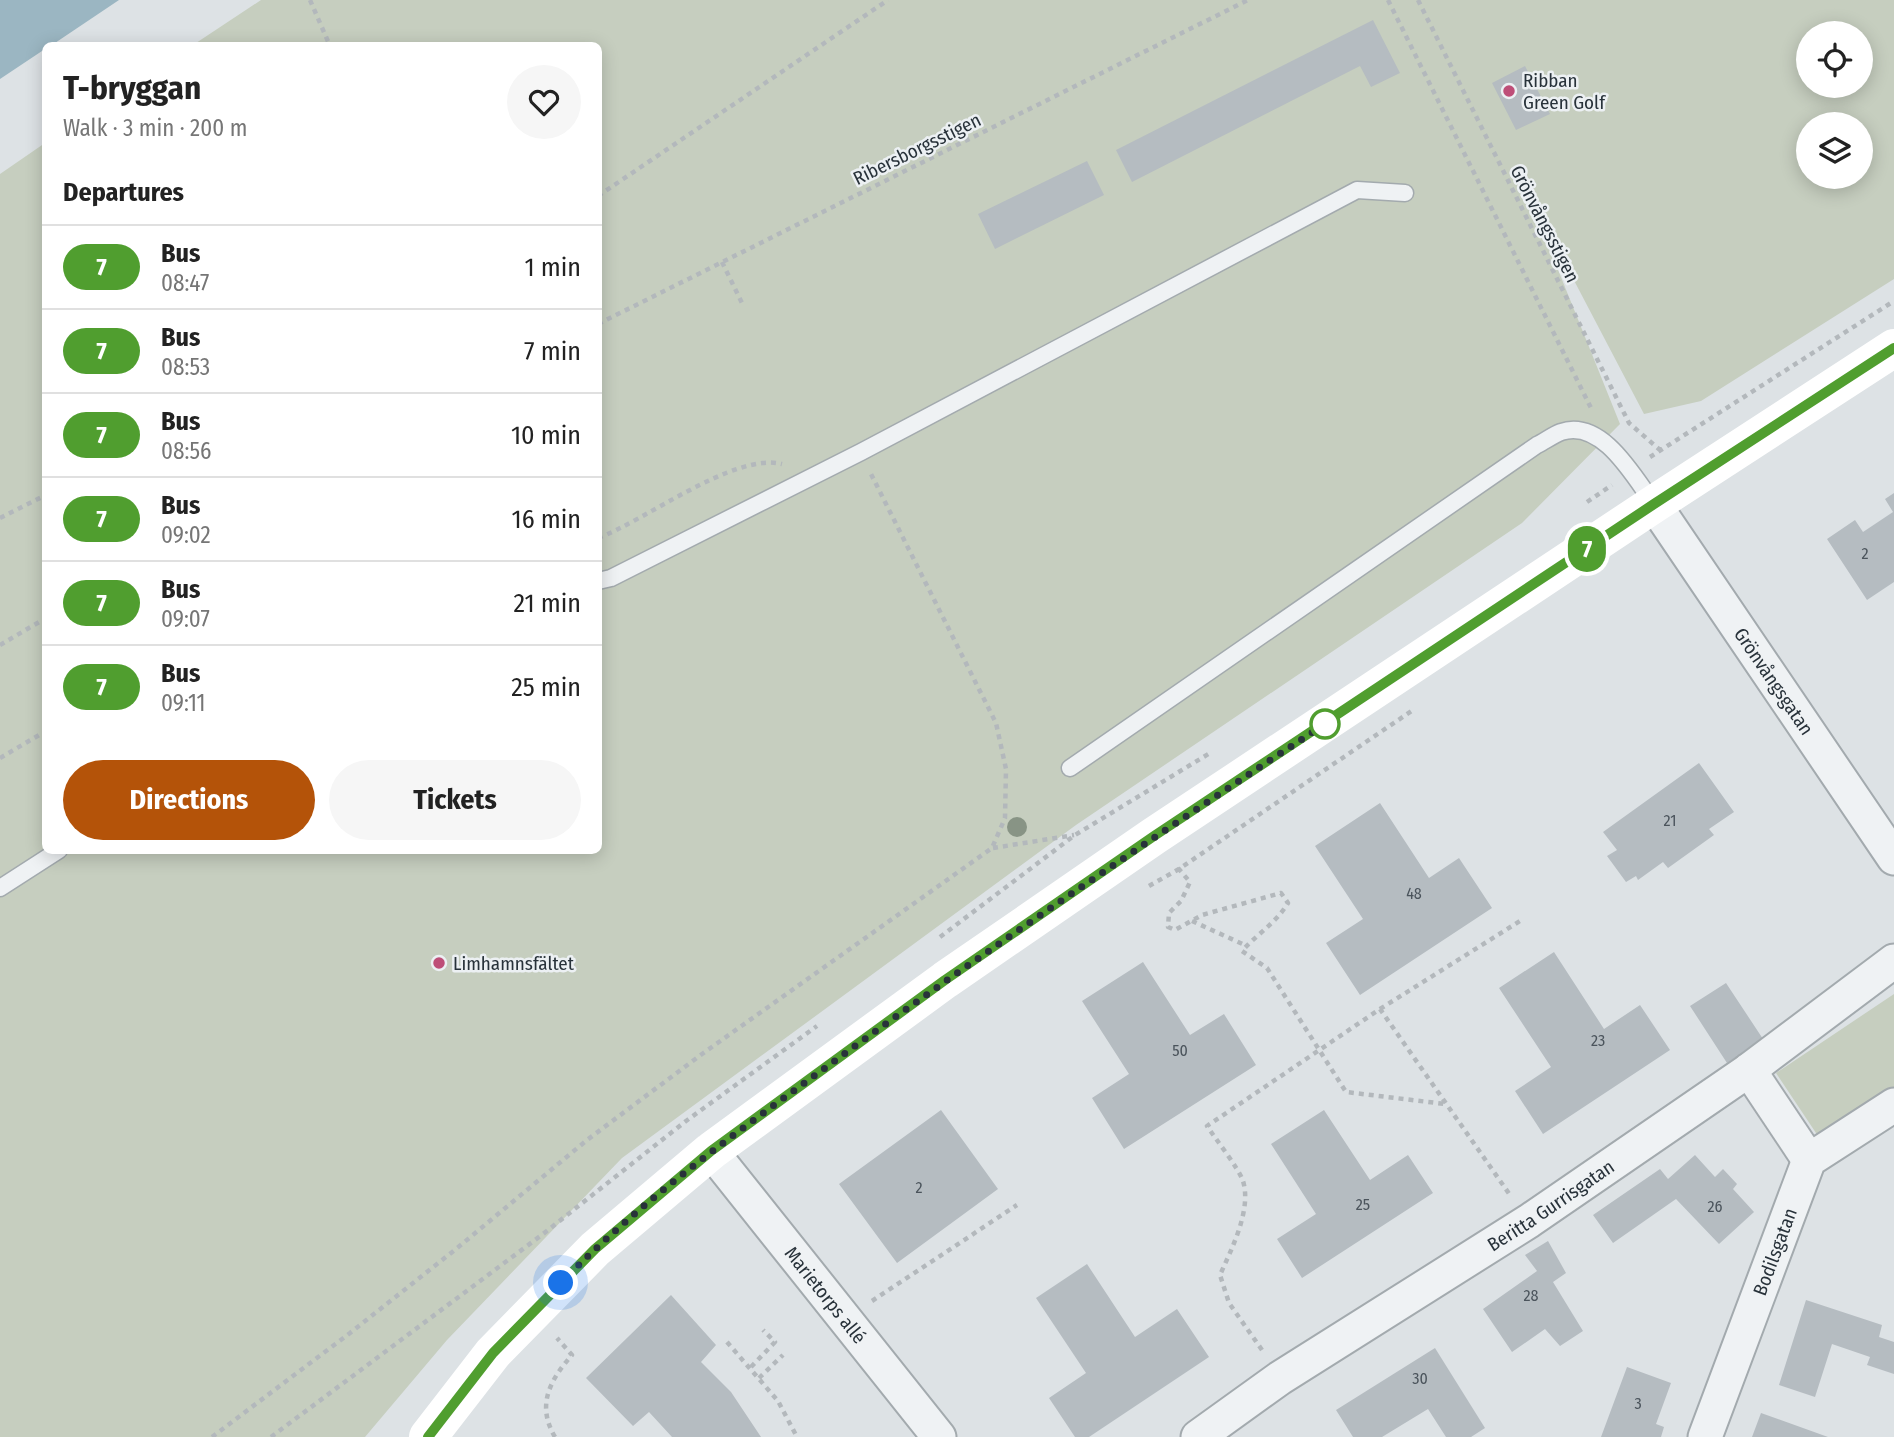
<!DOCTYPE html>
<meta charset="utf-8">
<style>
:root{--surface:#fff;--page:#f6f6f6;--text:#222;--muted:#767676;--line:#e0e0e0;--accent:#b45309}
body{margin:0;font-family:"Fira Sans Condensed",sans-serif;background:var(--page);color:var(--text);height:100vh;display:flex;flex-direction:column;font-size:26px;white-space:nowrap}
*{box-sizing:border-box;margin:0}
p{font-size:23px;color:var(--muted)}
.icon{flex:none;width:38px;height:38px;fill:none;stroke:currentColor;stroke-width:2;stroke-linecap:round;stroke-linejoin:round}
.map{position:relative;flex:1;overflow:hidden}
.drawer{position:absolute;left:42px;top:42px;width:560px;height:812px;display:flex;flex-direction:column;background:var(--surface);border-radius:10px;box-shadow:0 4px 18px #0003}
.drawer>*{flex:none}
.badge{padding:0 14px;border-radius:23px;font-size:24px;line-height:46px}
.buttons{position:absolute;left:1796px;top:21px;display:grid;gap:14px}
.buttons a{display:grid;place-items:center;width:77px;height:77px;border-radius:50%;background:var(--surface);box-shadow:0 4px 18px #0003;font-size:35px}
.you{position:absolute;width:35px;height:35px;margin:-18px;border:5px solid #fff;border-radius:50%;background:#1a73e8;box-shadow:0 0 0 10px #1a73e833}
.map>.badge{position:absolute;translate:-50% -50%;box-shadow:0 0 0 4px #fff}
h2{padding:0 21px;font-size:26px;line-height:63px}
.round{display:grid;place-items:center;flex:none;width:74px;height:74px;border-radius:37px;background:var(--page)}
.head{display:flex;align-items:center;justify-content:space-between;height:119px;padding:0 21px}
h1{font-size:33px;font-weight:700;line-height:52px}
.cta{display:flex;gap:14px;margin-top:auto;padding:14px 21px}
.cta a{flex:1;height:80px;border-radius:42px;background:var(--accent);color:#fff;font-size:28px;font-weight:700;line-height:80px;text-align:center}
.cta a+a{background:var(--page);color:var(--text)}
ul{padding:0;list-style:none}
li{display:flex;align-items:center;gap:21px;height:84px;padding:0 21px;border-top:2px solid var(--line)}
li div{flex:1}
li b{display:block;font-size:26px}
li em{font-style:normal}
li .badge{min-width:77px;font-weight:700;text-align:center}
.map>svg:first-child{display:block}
</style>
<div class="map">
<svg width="1894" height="1437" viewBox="0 0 1894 1437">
<rect width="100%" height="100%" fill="#dde2e5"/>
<path fill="#c6cebf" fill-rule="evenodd" d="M261,0H1894V279L1701,401L1644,414L1524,185L1620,424L1522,523L1076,825L622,1158L447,1340L365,1437H0V174L45,143L46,850H598V46L193,45ZM1808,33H1860V86H1808ZM1808,124H1860V177H1808Z
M1894,994V1090L1820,1139L1776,1073Z"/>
<path fill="#9bb6c2" d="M0,0H119L52,45L46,46L45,49L0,79Z"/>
<path fill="#b5bcc1" d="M1373,20L1400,73L1371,87L1360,66L1132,182L1116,150Z
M1525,66L1550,114L1516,130L1492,83Z
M1087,161L1104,195L995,249L978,214Z
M1894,493V582L1867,600L1827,539L1855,520L1863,532L1893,512L1885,499Z
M1699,763L1734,812L1709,829L1714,835L1668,868L1663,862L1638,880L1636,876L1626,882L1607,856L1617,850L1603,832Z
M1380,803L1429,878L1459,858L1492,908L1360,995L1326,943L1363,919L1315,846Z
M1554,952L1604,1029L1640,1005L1670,1050L1543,1134L1515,1091L1551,1067L1499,988Z
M1143,962L1190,1035L1224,1014L1256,1065L1124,1149L1092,1098L1129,1074L1082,1001Z
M1726,983L1763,1039L1727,1063L1690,1006Z
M941,1110L998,1189L897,1263L839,1184Z
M1324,1110L1370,1180L1408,1155L1433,1193L1302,1278L1277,1239L1316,1214L1271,1144Z
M1695,1155L1715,1177L1723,1169L1737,1184L1733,1189L1754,1212L1719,1244L1676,1199L1613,1243L1593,1215L1660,1169L1668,1179Z
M1548,1241L1566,1273L1553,1282L1583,1331L1560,1346L1545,1329L1512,1352L1483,1309L1537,1271L1525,1255Z
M1087,1264L1135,1337L1177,1309L1209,1357L1089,1437H1075L1049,1398L1086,1373L1036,1298Z
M671,1295L716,1345L701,1362L731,1392L761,1437H672L649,1412L633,1426L586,1378Z
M1806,1300L1882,1325L1879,1337L1894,1342V1374L1867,1365L1870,1357L1832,1344L1815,1397L1779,1385Z
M1435,1348L1485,1428L1471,1437H1446L1428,1409L1382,1437H1353L1336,1410Z
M1627,1367L1671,1383L1656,1424L1664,1427L1661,1437H1601Z
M1761,1413L1828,1437H1752Z"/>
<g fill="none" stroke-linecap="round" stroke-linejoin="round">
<defs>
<path id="service" d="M598,581L611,578L861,452L1357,190L1405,193
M1070,768L1537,445C1545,441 1553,435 1561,432C1602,418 1634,477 1654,504
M0,888L59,850"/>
<g id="minor">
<path id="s1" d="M1654,504L1894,858"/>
<path d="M1749,1070L1809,1160"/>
<path id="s2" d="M711,1151L939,1437"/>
<path id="s3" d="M1198,1437L1280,1378L1529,1221L1749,1070L1894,961"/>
<path id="s4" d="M1705,1437L1809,1160L1894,1105"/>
</g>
</defs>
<use href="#service" stroke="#a3aaae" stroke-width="19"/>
<use href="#minor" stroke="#a3aaae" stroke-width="37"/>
<path stroke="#b3b8bc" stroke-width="4.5" stroke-dasharray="5 5" stroke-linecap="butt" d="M310,0L330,46
M1388,0L1592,410
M1418,0L1629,423L1660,450
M598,196L888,0
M722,262L742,303
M598,324L1248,0
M1650,457L1894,301
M1587,502L1612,485
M0,518L46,495
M598,538C645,521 734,452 782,464
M0,645L46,618
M0,758L46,731
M993,848L1074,835
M1178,868L1190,882L1181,901L1169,913L1168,927L1175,930L1202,915L1281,893L1288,903C1276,923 1257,934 1242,951L1267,968L1346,1092L1445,1104
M1149,886L1179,869L1413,710
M1192,921L1247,946
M940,937L1075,835L1210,753
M1380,1009L1520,921
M872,1301L1017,1205
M727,1342L778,1401L797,1437
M1262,1350L1229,1303L1220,1275C1231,1250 1252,1210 1243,1181C1239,1169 1215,1138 1207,1126L1380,1009L1510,1195
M751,1367L775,1342L763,1330
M759,1378L783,1355
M212,1437L350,1333L456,1249L587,1140L702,1054L992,848L1005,818L1006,769L996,723L871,474
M271,1437L543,1234L686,1121L817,1026
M555,1437C536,1405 550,1380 572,1355L557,1338"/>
<use href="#service" stroke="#eff2f4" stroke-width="16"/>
<use href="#minor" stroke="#eff2f4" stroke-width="33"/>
<path stroke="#fff" stroke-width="38" d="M428,1437L493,1353L595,1249L711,1151L945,980L1154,836L1654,504L1894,348"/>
</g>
<circle fill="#889485" cx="1017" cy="827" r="10"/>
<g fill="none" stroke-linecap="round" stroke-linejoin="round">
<defs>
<path id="line" d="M428,1437L493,1353L595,1249L711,1151L945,980L1154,836L1654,504L1894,348"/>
</defs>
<use href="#line" stroke="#fff" stroke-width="16"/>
<use href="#line" stroke="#509e2f" stroke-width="10"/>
<path stroke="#28323a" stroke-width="7" stroke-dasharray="0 12.6" d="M561,1283C644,1197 743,1128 840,1057C999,941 1161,832 1325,724"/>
</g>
<g fill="#be4e78" stroke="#ecf0f3" stroke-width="2.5">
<circle cx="1509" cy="91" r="7"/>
<circle cx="439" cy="963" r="7"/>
</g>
<circle fill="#fff" stroke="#509e2f" stroke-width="3.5" cx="1325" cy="724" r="14"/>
<g text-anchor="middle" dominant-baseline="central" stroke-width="5" stroke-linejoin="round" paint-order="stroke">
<g font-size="16" fill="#4b545c">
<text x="1865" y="553">2</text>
<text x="1670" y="820">21</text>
<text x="1414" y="893">48</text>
<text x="1598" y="1040">23</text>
<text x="1180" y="1050">50</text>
<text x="919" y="1187">2</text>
<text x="1363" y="1204">25</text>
<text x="1715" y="1206">26</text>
<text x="1531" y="1295">28</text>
<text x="1420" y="1378">30</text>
<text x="1638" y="1403">3</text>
</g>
<g font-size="19" fill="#28323a" stroke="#ecf0f3" text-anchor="start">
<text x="1523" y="80">Ribban<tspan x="1523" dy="22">Green Golf</tspan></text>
<text x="453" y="963">Limhamnsfältet</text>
</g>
<g font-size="19" fill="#28323a" stroke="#ecf0f3">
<text transform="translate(917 149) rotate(-26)">Ribersborgsstigen</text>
<text transform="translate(1545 224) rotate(63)">Grönvångsstigen</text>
<text stroke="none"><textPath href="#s1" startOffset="214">Grönvångsgatan</textPath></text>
<text stroke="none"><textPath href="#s3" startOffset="422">Beritta Gurrisgatan</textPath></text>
<text stroke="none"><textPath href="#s4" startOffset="198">Bodilsgatan</textPath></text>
<text stroke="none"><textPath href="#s2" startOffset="184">Marietorps allé</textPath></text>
</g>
</g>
</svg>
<div class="buttons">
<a><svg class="icon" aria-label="locate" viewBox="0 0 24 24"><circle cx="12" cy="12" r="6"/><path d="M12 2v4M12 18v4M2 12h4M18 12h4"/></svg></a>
<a><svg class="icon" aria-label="layers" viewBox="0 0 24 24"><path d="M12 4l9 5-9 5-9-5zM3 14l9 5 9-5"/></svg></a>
</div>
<div class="you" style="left:561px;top:1283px"></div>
<b class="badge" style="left:1587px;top:549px;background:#509e2f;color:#fff">7</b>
<section class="drawer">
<div class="head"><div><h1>T-bryggan</h1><p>Walk · 3 min · 200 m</p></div><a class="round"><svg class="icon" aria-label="heart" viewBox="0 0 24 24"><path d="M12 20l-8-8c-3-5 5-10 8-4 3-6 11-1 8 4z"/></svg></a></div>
<h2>Departures</h2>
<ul>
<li><span class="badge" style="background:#509e2f;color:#fff">7</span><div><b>Bus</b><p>08:47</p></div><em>1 min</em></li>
<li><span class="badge" style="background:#509e2f;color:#fff">7</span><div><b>Bus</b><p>08:53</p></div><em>7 min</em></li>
<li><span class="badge" style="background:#509e2f;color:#fff">7</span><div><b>Bus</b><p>08:56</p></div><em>10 min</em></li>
<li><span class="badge" style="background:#509e2f;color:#fff">7</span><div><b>Bus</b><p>09:02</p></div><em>16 min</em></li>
<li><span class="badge" style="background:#509e2f;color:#fff">7</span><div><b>Bus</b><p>09:07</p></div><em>21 min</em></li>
<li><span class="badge" style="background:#509e2f;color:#fff">7</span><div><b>Bus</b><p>09:11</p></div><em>25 min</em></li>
</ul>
<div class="cta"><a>Directions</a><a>Tickets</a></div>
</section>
</div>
